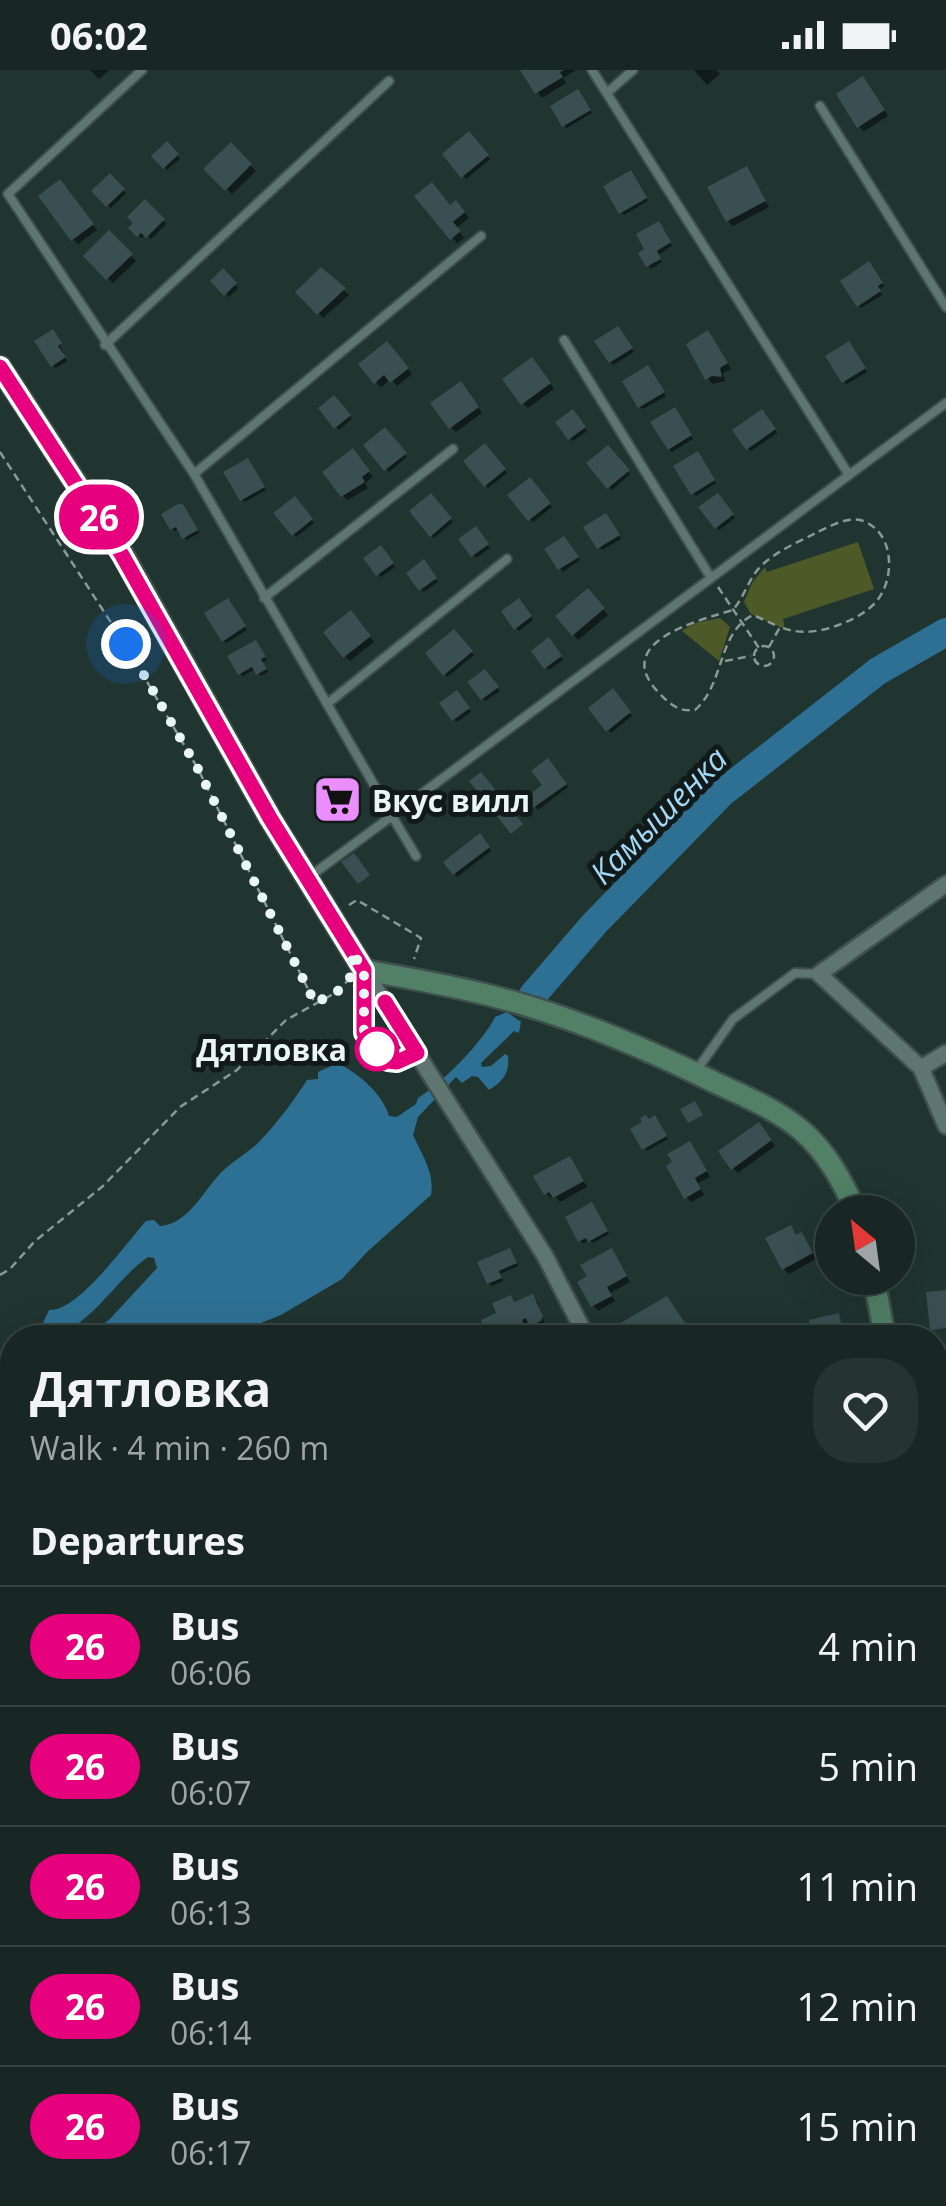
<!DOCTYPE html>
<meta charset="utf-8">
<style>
:root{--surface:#182724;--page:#253331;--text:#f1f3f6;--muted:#9fa5a6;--line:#364441}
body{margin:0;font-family:"Open Sans",sans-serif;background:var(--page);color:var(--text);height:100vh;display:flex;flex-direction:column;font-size:38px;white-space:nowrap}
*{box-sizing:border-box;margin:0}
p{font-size:32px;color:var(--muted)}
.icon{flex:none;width:55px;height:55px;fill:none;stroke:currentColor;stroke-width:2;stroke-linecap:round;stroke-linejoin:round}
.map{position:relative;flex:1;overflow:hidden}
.drawer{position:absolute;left:0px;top:1255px;width:948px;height:882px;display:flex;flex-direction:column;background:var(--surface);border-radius:40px 40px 0 0;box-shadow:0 10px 40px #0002,0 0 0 2px var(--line)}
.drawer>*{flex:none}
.badge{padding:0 20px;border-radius:32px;font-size:35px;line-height:65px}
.needle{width:65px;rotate:331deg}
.fabs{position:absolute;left:815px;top:1125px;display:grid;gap:20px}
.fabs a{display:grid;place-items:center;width:100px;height:100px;border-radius:50%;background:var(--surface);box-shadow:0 10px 40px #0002,0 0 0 2px var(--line);font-size:50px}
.you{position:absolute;width:50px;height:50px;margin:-25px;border:8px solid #fff;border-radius:50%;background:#1a73e8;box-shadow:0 0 0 15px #1a73e833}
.map>.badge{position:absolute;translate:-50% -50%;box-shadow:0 0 0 5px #fff}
h2{padding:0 30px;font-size:38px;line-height:90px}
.round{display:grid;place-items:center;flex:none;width:105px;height:105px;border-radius:40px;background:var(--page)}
.head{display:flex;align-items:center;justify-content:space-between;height:170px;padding:0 30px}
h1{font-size:48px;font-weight:700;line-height:75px}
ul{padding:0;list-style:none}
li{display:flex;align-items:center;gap:30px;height:120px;padding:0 30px;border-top:2px solid var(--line)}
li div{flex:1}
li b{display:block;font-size:38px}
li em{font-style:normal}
li .badge{min-width:110px;font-weight:700;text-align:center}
.status{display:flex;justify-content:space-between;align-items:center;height:70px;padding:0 50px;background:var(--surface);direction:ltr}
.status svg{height:28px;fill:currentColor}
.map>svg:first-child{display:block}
</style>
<div class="status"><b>06:02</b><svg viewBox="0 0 49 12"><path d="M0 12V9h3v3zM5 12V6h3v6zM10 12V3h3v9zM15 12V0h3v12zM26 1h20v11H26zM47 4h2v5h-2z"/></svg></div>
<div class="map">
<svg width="946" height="2136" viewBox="0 0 946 2136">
<rect width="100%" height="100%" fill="#203430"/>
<path fill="#4d5a27" d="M858,472L874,519L783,549L785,559L751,544L744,532L752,513L765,497L767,502Z
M720,548L730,557L719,591L682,561L695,553Z"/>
<path fill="#2e7093" d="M507,942L521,952L519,963L514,961L481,993L482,997L491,996L505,984L508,986C510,1003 503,1011 489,1020L478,1007L472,1006L462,1013L456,1007L418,1047L413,1065C422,1085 435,1103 431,1125L367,1182L342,1209L281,1245L248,1258L245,1267H84L109,1250L157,1198L154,1188L148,1187C109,1214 88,1267 36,1268L49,1240C78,1242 126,1173 146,1151L154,1150L160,1156C186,1155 202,1124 217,1107C229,1093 246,1085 259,1072C277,1053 293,1032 307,1010L318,1009V1002L338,993C360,1005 382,1023 389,1046L397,1047L416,1034L418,1028C441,1014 483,972 495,947Z
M8,1299L12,1301V1480L0,1489V1302Z"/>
<path fill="#0007" d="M90,0H109L99,9Z
M523,0H576L563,8L566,13L542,28Z
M694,0H716L720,4L707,15Z
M868,14L888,46L864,61L859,56Z
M581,25L592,43L567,58L564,55Z
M469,64L490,89L466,109L445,84Z
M167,75L180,89L167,100L154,86Z
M231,76L256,101L232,124L207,99Z
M746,99L769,137L733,156L728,151Z
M110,106L126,123L111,138L94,121Z
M633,106L648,131L624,145L621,142Z
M65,117L97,160L78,174L73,169Z
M418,126L451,138L456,133L469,148L456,158L464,168L457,173Z
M145,132L166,154L151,169L146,164L142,168L131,158Z
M661,157L672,176L658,185L662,192L651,199L641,184Z
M109,164L136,191L113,213L86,186Z
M872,197L884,216L879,220L882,225L861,238L859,236Z
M321,201L349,225L323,248L298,222Z
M223,202L238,218L229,227L214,211Z
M621,262L634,282L613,295L610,292Z
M55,265L67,291L56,298L53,296Z
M713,269L731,299L723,303L725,311L712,314L693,286Z
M851,277L867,302L847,314L844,312Z
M392,279L412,304L397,316L391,309L381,317L376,312Z
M537,295L554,319L528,338L523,333Z
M651,301L666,326L643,339L640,337Z
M465,319L482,343L456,362L451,357Z
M334,328L352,349L339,360L321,338Z
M677,343L693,369L672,382L669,379Z
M575,345L587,361L573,371L570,368Z
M765,345L777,363L751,381L748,378Z
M385,360L407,387L389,402L367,375Z
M485,376L507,403L488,418L466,392Z
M608,378L630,404L612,420L590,393Z
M357,387L373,407L365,413L368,418L348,430L342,425Z
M700,387L716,413L696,426L693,423Z
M251,394L266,420L245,432L242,429Z
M529,410L552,437L533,452L511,425Z
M431,426L453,452L434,468L412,441Z
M295,429L314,453L296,467L277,443Z
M721,429L735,448L719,460L716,458Z
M185,440L199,463L187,470L179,459L175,461L172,458Z
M608,449L621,469L602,480L587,458Z
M478,462L490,478L476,488L461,470Z
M567,472L580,490L563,502L548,480Z
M383,481L395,497L381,507L366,488Z
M426,496L438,512L424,522L421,519Z
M588,522L608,545L578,570L558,546Z
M231,534L247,560L226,573L224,570Z
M521,534L533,550L519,561L516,558Z
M356,548L374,572L350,591L345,586Z
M454,562L474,585L447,607L428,583Z
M551,574L563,590L549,600L534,581Z
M259,576L267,590L263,592L268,602L261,606L255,599L243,606L240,603Z
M488,605L500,621L485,631L482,628Z
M613,622L632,646L611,663L591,638Z
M460,626L471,642L457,652L454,649Z
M551,694L568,717L538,740L528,728L546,716Z
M345,715L359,738L337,752L334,749Z
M480,767L491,781L457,807L446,793Z
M654,1048L668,1069L647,1081L644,1078L643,1050Z
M763,1060L775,1076L738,1103L733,1098Z
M690,1074L710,1107L698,1113L704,1125L691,1132L686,1127L675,1093Z
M574,1094L587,1117L560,1132L555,1126L551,1128L546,1123Z
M594,1138L609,1164L593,1173L590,1170L583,1173L580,1170Z
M790,1158L797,1167L801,1165L806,1170L816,1189L789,1204L784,1199Z
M510,1181L518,1196L500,1204L503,1211L492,1216L489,1213Z
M611,1181L630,1212L610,1223L615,1231L598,1241L593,1235Z
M533,1227L538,1232L545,1256L536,1260L530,1253L525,1255L527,1259L508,1267L503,1262L493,1266L488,1261L516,1234Z
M667,1229L685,1262L689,1259L687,1256L694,1268H675L671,1261L659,1268H611Z
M12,1544V1568L4,1547Z
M12,1703V1752L6,1756L0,1749V1710Z
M12,1851V1873L10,1875L0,1859Z
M0,2004L12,2017V2054L0,2061Z
M354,2125H401V2126L376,2136H358Z
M264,2128L269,2136H245Z"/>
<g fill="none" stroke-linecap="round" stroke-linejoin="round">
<path stroke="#2e7093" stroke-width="28" d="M533,925L595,853L722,723L878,601L946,562"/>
</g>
<path fill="#394f52" d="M520,0H564L560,2L563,7L535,24Z
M863,6L885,40L857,58L836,24Z
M578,19L591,40L562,57L550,36Z
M469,61L489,85L461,108L442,84Z
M167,71L179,84L163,99L151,86Z
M231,72L252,94L225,121L203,99Z
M747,96L766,131L726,152L707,117Z
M631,100L647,128L619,144L603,116Z
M110,103L125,119L106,137L91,121Z
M60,109L94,154L71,171L38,126Z
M432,112L450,135L456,130L465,142L453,152L461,161L450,170L414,126Z
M145,129L165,149L146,168L141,163L137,167L128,158L133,153L127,147Z
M659,151L671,172L657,181L661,189L646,197L638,183L644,179L636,164Z
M109,160L133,184L106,210L83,186Z
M869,191L883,213L878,216L881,221L857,237L840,211Z
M321,197L346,218L317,245L295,222Z
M223,198L237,213L224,226L210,211Z
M618,256L633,278L609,293L594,271Z
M53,259L62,273L58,276L66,287L51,297L34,271Z
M708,260L728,293L720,298L722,307L712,306L705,310L686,274Z
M387,271L409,298L390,313L384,305L374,314L358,294Z
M849,271L866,298L842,313L825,286Z
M532,287L551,313L521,335L502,309Z
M648,295L665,322L638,338L622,311Z
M461,311L479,337L449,359L430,333Z
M334,325L351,345L334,359L318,338Z
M675,337L692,365L668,380L650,352Z
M573,339L586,357L568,370L555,352Z
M762,339L776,359L746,380L732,360Z
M385,357L407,383L384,401L363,375Z
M485,373L506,399L484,417L463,391Z
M608,375L630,400L607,419L586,393Z
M353,378L370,401L362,407L365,412L341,427L322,402Z
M698,381L715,410L691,425L673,396Z
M248,388L265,417L240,431L223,402Z
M530,407L551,433L528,451L507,425Z
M431,423L452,448L430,467L409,441Z
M718,423L734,444L715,459L698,437Z
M295,426L313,449L292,466L273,443Z
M178,434H183L198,460L182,469L176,457L170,460L161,444Z
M606,443L620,465L597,479L583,457Z
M476,456L489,474L471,487L458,469Z
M564,466L579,487L558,500L544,479Z
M381,475L394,493L376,506L363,488Z
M424,489L437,508L419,521L406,503Z
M588,518L605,538L572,566L555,546Z
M228,528L246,556L222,572L204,543Z
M519,528L532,546L514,560L501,541Z
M351,540L371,566L343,588L323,562Z
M454,559L473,581L443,606L425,583Z
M549,567L562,586L544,599L531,581Z
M256,570L266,587L261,589L267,599L256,605L252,597L238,605L227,586Z
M485,599L499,617L481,630L467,612Z
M613,618L631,642L606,662L588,638Z
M457,620L470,638L452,651L439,633Z
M548,688L567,714L533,738L525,728L542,715L531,701Z
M481,702L523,754L511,764L469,711Z
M343,709L358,735L332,750L316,724Z
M480,763L490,777L453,805L443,792Z
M354,783L370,805L358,814L341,792Z
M695,1031L703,1045L688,1053L680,1039Z
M646,1045L649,1049L655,1045L667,1066L642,1080L630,1059L642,1052L640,1048Z
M759,1052L772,1070L731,1100L718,1081Z
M690,1071L707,1101L695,1108L701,1119L684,1129L666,1096L672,1092L667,1084Z
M570,1086L584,1111L553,1128L549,1122L544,1125L533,1106Z
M592,1132L608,1161L588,1172L586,1168L578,1172L565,1147Z
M791,1155L796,1165L802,1162L813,1183L782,1200L765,1168Z
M510,1178L517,1193L499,1201L502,1208L487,1214L477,1192Z
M612,1178L627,1206L607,1217L612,1226L591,1237L577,1212L587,1206L580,1195Z
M946,1220V1258L930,1260L926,1222Z
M533,1224L543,1246L541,1251L529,1256L526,1248L522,1250L524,1254L501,1264L498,1257L486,1262L481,1250L496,1243L492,1233L511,1225L514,1232Z
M667,1226L693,1265L672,1268L665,1256L646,1268H608L605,1262Z
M839,1243L844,1268H813L809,1250Z
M12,1700V1745L0,1752V1707Z
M12,1957V1996L5,2001L0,1992L3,1976L0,1964Z
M0,2004L12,2016V2027L0,2034Z
M717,2125H756L758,2135L719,2136Z
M876,2128L878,2136H832L831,2132L845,2129L846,2133Z"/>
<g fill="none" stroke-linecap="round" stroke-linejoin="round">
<defs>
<path id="lane" d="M142,0L8,124L194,404L392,746L309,807
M608,22L633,0
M820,36L946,237
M564,270L711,508
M105,275L389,11
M194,404L481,166
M849,405L946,333
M264,528L453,379
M327,634L507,489
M416,786L392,746L849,405L592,0
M364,904V963L388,991L397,993L416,984
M696,1001L733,949L795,903L819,904"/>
<path id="street" d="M946,814L819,904L921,998L946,1056
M364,900L545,1186L587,1268
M921,998L946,983
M0,1500L12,1492
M935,1540L946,1538
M0,1919L12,1911
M484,2125L486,2136
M798,2125L800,2136
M403,2136L422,2125"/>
<path id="secondary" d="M0,297L123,485L270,748L364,900C407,908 450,915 492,926C568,945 645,978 714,1012C744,1026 776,1039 801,1060C827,1082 843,1112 856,1142
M874,1208L885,1268
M935,1556L946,1620"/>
</defs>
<use href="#lane" stroke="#3e504d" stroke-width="12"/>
<use href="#street" stroke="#3e504d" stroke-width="20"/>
<use href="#secondary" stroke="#3e504d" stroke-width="25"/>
<path stroke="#899996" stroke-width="2.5" stroke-dasharray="8 5" stroke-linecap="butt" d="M0,382L125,574L198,699L315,933
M718,517L759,578
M754 586a10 10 0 1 1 20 0a10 10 0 1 1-20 0Z
M769,577L780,557C796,563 809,563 826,559C843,554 861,547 874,534C896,512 896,460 860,450C846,447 828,457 816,463C798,472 777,481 762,495C749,507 745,526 733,540C696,551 609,573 660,624C671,635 679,642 695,640C725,614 717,563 753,545L780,557
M725,591L751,586
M349,835L357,830L421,868L414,889
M0,1205L10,1199L34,1172L103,1116L180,1037L237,1000L286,950L337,922L350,908"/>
<use href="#lane" stroke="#5f7570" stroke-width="8"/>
<use href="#street" stroke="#5f7570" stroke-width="15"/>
<use href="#secondary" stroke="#518066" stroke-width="20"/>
</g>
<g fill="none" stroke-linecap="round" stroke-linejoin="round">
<defs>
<path id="line" d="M0,297L122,485L270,748L364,900V963L388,991L397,992L417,983L385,932"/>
</defs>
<use href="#line" stroke="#fff" stroke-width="22"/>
<use href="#line" stroke="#e6007e" stroke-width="15"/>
<path stroke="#eaf6f3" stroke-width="10" stroke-dasharray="0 18" d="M126,574L198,699L315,933L337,922L353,904L352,882L364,900V963L388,991L377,979"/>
</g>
<defs>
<symbol id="supermarket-square" viewBox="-11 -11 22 22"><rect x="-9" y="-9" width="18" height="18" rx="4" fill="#ea8dfd" stroke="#111a18"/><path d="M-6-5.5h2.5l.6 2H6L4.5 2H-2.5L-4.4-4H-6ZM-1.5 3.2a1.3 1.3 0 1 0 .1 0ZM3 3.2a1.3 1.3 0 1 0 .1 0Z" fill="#111"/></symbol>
</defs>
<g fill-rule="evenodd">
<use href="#supermarket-square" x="310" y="702" width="55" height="55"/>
</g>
<circle fill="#fff" stroke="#e6007e" stroke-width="5" cx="377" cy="979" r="20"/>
<g text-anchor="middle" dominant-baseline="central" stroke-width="10" stroke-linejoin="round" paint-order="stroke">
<g font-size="30" font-weight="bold" fill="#eaf6f3" stroke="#111a18" text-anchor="start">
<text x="372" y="730">Вкус вилл</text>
</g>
<g font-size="30" font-weight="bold" fill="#eaf6f3" stroke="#111a18" text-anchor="end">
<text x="347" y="979">Дятловка</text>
</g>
<g font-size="32" font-style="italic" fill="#a2d7f6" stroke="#111a18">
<text transform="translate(658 745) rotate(-45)">Камышенка</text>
</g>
</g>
</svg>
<div class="fabs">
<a><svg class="needle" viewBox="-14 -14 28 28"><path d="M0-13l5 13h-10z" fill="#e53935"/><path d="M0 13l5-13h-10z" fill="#9fa5a6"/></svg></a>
</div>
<div class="you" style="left:126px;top:574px"></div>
<b class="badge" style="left:99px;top:447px;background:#e6007e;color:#fff">26</b>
<section class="drawer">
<div class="head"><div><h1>Дятловка</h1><p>Walk · 4 min · 260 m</p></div><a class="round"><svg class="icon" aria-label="heart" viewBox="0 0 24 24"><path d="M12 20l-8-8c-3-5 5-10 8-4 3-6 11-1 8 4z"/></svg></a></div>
<h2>Departures</h2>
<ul>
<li><span class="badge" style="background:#e6007e;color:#fff">26</span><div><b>Bus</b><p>06:06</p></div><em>4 min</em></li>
<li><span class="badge" style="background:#e6007e;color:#fff">26</span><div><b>Bus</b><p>06:07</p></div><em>5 min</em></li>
<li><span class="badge" style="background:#e6007e;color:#fff">26</span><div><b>Bus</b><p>06:13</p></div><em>11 min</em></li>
<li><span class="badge" style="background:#e6007e;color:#fff">26</span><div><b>Bus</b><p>06:14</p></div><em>12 min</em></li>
<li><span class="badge" style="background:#e6007e;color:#fff">26</span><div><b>Bus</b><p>06:17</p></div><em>15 min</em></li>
</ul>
</section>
</div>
